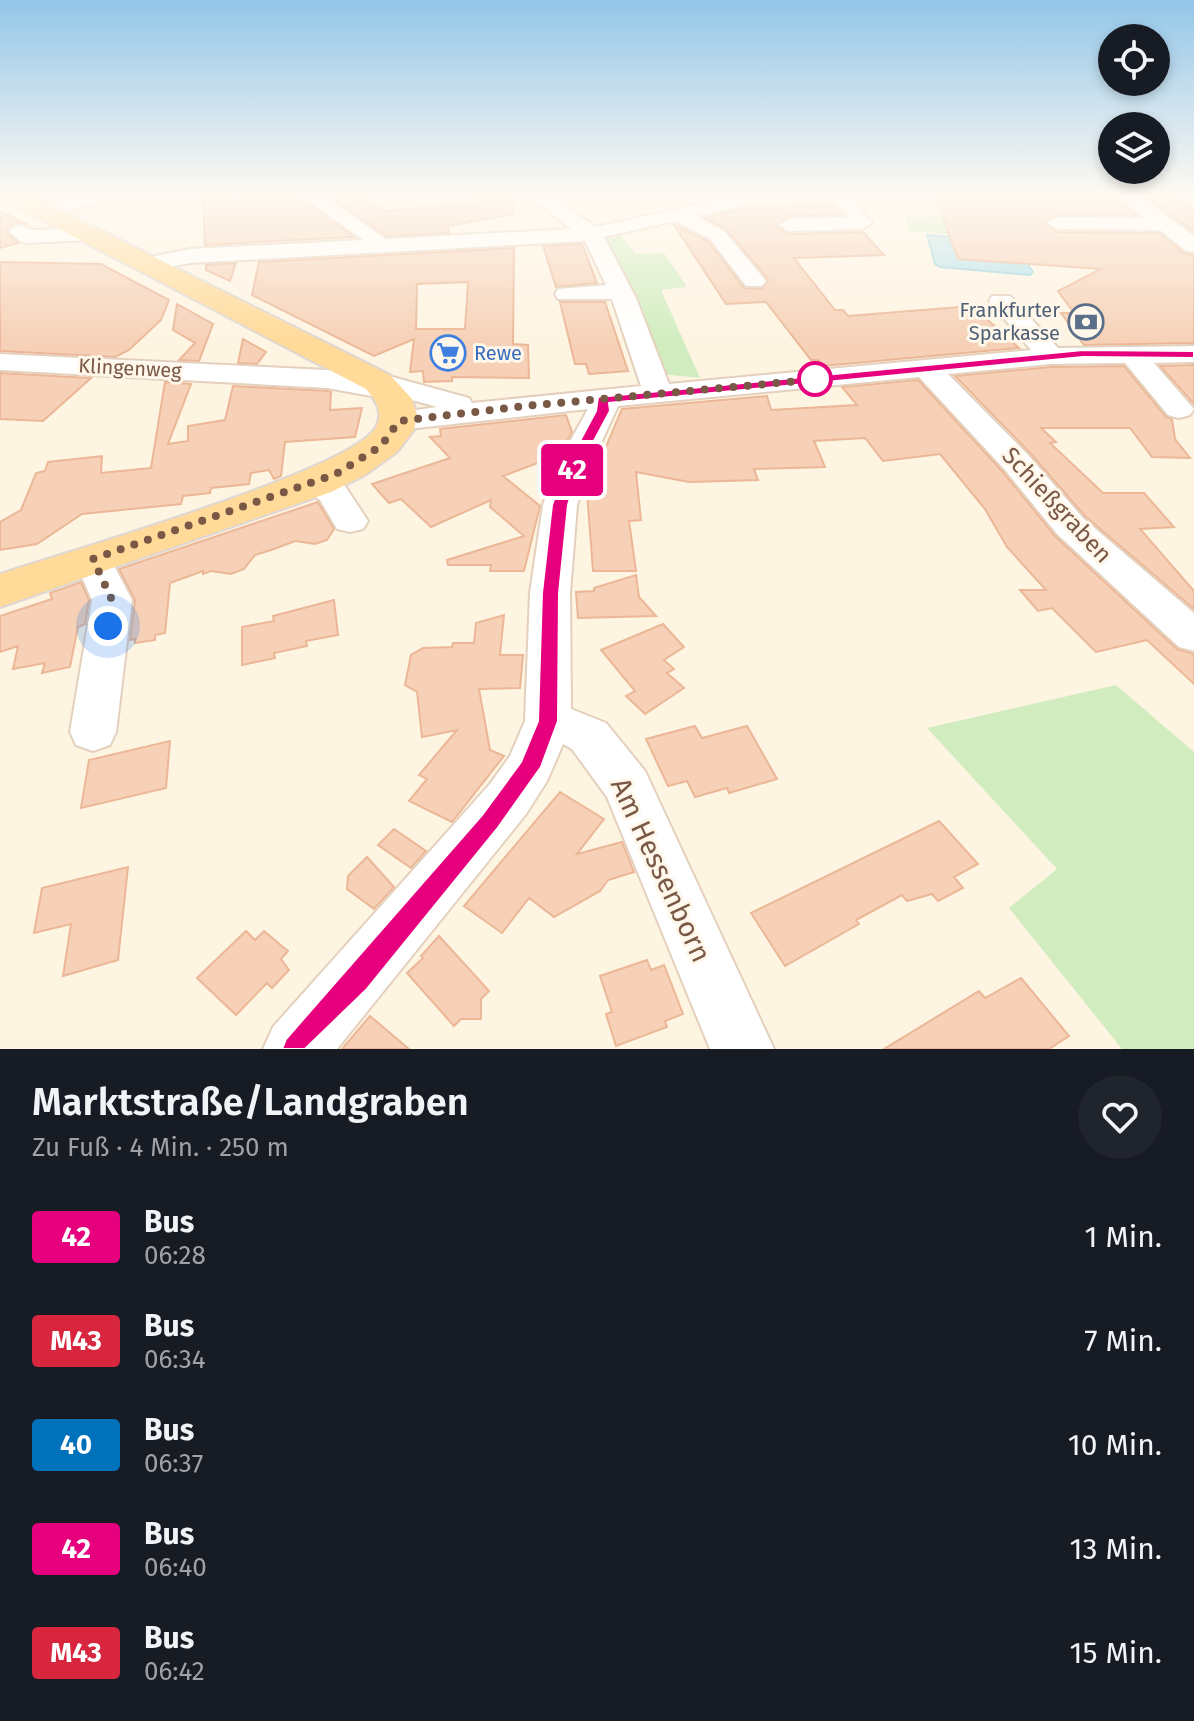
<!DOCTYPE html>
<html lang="de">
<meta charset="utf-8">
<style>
:root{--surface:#171b24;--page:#20242c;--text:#f1f3f6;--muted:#9ea1a6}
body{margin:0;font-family:"Fira Sans",sans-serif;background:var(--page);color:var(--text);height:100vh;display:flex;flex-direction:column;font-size:30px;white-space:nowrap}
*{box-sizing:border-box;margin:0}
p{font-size:26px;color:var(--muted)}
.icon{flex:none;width:44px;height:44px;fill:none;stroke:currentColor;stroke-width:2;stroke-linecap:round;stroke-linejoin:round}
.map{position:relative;height:1049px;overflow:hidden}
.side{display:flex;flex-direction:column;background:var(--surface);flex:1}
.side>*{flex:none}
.badge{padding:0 16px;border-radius:6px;font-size:28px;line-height:52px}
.buttons{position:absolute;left:1098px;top:24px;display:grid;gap:16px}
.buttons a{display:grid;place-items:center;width:72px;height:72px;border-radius:50%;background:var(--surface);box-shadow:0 4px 12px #0003;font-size:40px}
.you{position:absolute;width:40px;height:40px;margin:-20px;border:6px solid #fff;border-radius:50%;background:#1a73e8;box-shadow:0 0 0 12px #1a73e833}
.map>.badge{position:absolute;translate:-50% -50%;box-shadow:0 0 0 4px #fff}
.round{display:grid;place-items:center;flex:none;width:84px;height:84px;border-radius:42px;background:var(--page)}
.summary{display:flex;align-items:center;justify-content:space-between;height:136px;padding:0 32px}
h1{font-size:38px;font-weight:600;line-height:60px}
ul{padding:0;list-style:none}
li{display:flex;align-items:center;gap:24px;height:104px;padding:0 32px}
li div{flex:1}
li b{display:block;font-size:30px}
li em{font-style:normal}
li .badge{min-width:88px;font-weight:700;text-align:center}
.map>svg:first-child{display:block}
</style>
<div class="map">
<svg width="1194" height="1049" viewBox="0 0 1194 1049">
<rect width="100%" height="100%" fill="#fef4e2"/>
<path fill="#d1edbf" d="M1010,216L1026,238L909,231L905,217Z
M618,233L636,254L664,253L687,287L661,290L700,378L660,374L626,278L602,236Z
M1116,685L1194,752V1049H1122L1009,908L1057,869L927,728Z"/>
<path fill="#b5e2ea" stroke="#9ad2dd" stroke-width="2" d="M927,235L1011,241L1033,272L1030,275L940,267L935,264Z"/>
<path fill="#f6d1b7" stroke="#ebb796" stroke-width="2" fill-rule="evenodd" d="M203,195H233L234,202L270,195H297L354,237L205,245Z
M327,195H366L367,200L384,211L480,203L475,195H514V214L448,226L449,233L387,236Z
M1115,195L1136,215L1057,214L1044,224L1057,232L1159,233L1184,253L1194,255V343L1084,345L1061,313H1074L1058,291L1101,269L958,259L936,198Z
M1144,195H1166L1194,208V232Z
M835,205L841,214L789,216L776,226L789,234L863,232L884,255L794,258L835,310H843L848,316L972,306L1019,348L823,366L818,360H811L766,302L726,304L674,225L708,241L744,288L762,289L768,279L726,229L705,218L747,208Z
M0,211L28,225L17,222L7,228V233L18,243L0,248Z
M582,244L597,283L556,287L543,246Z
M514,248L513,344L528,345L529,378L452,377V381L424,382L423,371L410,372L414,339L374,356L252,295L259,262ZM468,282L465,329H416L417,284Z
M0,262L101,264L169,300L161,320L129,350L115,357L0,351Z
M236,263L230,281L206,270V265Z
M560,302H605L628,371L589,374L586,364H575Z
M177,304L213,324L199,361L179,360L195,343L173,330Z
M243,339L266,352L257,364L238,363Z
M1194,365V404L1160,366Z
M1124,366L1166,417L1172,419L1175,439L1190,458L1152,457L1130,428H1041L1056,442L1050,443L1103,493H1144L1174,527L1140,529L1194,591V609L1085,516L1031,454L955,376L1051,367Z
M0,373L91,378L43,421L0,419Z
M918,380L1003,472L1055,536L1177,649L1194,654V684L1147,640L1096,652L1052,608L1038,611L1020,590H1046L1007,547L985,509L940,454L883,461L865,438L814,441L825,467L754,469L758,480L689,482L636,472L641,520L629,521L636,571H593L587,492L622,409L767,396L771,410L857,405L842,387Z
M165,382L191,384L168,444L188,441V426L225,420L233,386L327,391L331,392L330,410L362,408L355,437L285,442L281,476L274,479L269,470L251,473L249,484L211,488L210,493L183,496L181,504L82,514L37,544L0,550V522L21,510L36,473L45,471L48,462L102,456L101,473L151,468Z
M566,415L572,432L559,455L503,476L540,506L524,571H490L491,565H448L447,560L524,536L490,507L491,500L431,527L401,499L389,503L372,484L450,458L430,437L441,436L440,429Z
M318,502L334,529L327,540L315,544L295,541L274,549L255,555L244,569L231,574L211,571L203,574V571L170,583L165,633L155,635V640L135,643V639L130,640L135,600L119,569Z
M636,575L639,597L656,616L578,618L576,592L594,591V588Z
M81,582L89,600L85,624L78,627L70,667L42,673L45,663L13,669L18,646L0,652V616L52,599L50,593Z
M334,600L338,635L306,641L307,646L274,653L275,658L242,665V627L274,621L273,616Z
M504,615L500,655H523L520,688L479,689L490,750L504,756L452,822L409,801L427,779L419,775L457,730L422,737L417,692L405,685L411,655L423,648L452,647L453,643H474L476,623Z
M663,624L684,647L664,660L674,669L667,673L684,688L645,714L626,696L635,691L601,650Z
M695,726L702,738L747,726L777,779L729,793L727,788L695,797L687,781L668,786L646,739Z
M170,741L166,788L81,808L89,760Z
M560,792L604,819L577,854L622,842L634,872L608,880L600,891L554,917L529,898L502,933L464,906Z
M939,821L978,864L954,877L963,888L938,901L932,894L907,901L902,895L856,920L859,924L785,966L751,913Z
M394,829L426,851L411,868L378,845Z
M367,857L394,887L374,909L347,889L348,876Z
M128,867L118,960L63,976L71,924L34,933L42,888Z
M246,931L255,940L264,931L288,951L281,959L289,970L272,988L267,983L236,1015L197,978Z
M439,936L489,991L481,999V1019H461L454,1026L407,973L423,958L421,956Z
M647,960L651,970L664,965L683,1014L665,1021L667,1027L616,1046L606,1014L612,1012L600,976Z
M1021,978L1069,1036L1049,1049H884L979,991L985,998Z
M370,1016L409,1049H342Z"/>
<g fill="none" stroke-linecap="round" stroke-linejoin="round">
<defs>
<path id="minor" d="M84,195H116L114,199L44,217L34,211L37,207Z
M300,195H322L386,239L571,229L527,195H549L596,227L739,195H897L888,201L855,202L872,223L862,229L789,231L779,225L789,219L847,217L836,202L747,205L696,216L724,231L762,276L766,281L762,286H746L710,239L675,221L604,237L636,298L669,384L1031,350L989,301L992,296H1010L1058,348L1194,346V362L1154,363L1194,409L1190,415L1179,418L1168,415L1125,363L1051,364L948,374L1029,456L1083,518L1194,613V651L1179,647L1057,534L1005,470L919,377L618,406L590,467L577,505L570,593L571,709L606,723L645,771L774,1049H710L607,797L572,749L563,744L547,781L526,814L337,1049H263L273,1027L490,784L510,756L525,721L530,593L543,505L556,467L588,409L399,430L388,428L384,421L388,414L437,407L398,396L388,399L327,388L0,370V354L327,370L367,378L378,373L469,398L472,403L641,386L612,299H558L555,294L558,289L606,285L585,241L190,263L149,271L138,264L141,259L190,249L363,240Z
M1118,195H1139L1194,236V252L1186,251L1160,230L1057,229L1047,223L1057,217L1144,218Z
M19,225L32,230L90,228L100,234L90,240L27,243L20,241L9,231Z
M316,473L345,486L368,521L363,529L350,532L337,529L320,500L304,490L299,483L304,476Z
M93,547L106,550L132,600L116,732L110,745L93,751L76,745L70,732L92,600L74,559L80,550Z"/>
<path id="major" d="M1,195H30L390,375L412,399L417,415L414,430L397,452L365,475L331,492L0,607V574C60,554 354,470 376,427C384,412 376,401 366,389L4,200Z"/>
</defs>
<use href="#minor" stroke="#e4d0bd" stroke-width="4"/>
<use href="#major" stroke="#dfd7d3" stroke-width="4"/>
<use href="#minor" fill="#fff" fill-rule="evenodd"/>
<use href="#major" fill="#ffda98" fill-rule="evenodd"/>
</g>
<linearGradient id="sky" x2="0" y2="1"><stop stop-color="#93c6e9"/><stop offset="0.57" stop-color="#fffaf2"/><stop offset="1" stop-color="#fffaf2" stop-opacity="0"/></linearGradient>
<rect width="1194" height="342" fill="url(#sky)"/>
<path fill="#e6007e" stroke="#fff" stroke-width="2" d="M1083,350L1194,351V358L1083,357L609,403L610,411L580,467L568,505L559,593L558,721L541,767L497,829L367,989L305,1049H282L286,1039L482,815L521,762L538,721L542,593L552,505L566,467L596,411L598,397Z"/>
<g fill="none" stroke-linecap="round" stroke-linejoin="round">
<path stroke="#795846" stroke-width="8" stroke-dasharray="0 14.4" d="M108,626L112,600L93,559L336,474L381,446L399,421L525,406L821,379H815"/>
</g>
<defs>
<symbol id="bank-ring" viewBox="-11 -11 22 22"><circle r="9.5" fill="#fff7ea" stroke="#5c6f8a" stroke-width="1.5"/><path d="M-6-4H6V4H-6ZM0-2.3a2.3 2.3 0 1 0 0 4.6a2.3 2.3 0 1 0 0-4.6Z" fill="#5c6f8a"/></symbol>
<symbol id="supermarket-ring" viewBox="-11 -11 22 22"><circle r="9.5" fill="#fff7ea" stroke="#3f7fe0" stroke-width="1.5"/><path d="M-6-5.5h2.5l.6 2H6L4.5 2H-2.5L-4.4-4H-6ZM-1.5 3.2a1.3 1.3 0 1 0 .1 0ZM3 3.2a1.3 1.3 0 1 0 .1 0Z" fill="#3f7fe0"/></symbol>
</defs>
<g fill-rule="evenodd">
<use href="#bank-ring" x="1066" y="302" width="40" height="40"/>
<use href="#supermarket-ring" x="428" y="333" width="40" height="40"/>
</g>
<circle fill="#fff" stroke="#e6007e" stroke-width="4" cx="815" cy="379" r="16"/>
<g text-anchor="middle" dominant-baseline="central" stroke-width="6" stroke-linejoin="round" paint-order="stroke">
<g font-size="20" fill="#4e5e75" stroke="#fff7ea" text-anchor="end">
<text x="1060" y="310">Frankfurter<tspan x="1060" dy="23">Sparkasse</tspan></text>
</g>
<g font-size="20" fill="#366cbe" stroke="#fff7ea" text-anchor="start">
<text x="474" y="353">Rewe</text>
</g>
<g font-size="20" fill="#795846" stroke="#fff7ea">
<text transform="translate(130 368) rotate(3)">Klingenweg</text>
</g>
<g font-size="24" fill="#795846" stroke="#fff7ea">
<text transform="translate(1057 505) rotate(47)">Schießgraben</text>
</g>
<g font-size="28" fill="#795846" stroke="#fff7ea">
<text transform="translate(661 870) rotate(65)">Am Hessenborn</text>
</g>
</g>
</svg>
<div class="buttons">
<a><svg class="icon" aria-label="locate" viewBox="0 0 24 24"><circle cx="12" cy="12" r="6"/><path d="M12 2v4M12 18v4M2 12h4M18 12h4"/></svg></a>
<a><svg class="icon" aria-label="layers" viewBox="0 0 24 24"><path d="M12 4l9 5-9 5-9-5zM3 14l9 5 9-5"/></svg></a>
</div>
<div class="you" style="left:108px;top:626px"></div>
<b class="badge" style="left:572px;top:470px;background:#e6007e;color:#fff">42</b>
</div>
<section class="side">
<div class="summary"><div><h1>Marktstraße/Landgraben</h1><p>Zu Fuß · 4 Min. · 250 m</p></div><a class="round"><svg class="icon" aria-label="heart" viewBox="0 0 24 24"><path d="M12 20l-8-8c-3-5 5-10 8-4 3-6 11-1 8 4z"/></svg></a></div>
<ul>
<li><span class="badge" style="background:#e6007e;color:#fff">42</span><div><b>Bus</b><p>06:28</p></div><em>1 Min.</em></li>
<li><span class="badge" style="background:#d7263d;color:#fff">M43</span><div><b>Bus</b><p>06:34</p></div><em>7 Min.</em></li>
<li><span class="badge" style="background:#0072bc;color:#fff">40</span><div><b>Bus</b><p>06:37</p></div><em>10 Min.</em></li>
<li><span class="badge" style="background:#e6007e;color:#fff">42</span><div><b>Bus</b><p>06:40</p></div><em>13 Min.</em></li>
<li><span class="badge" style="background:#d7263d;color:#fff">M43</span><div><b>Bus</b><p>06:42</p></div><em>15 Min.</em></li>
</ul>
</section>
